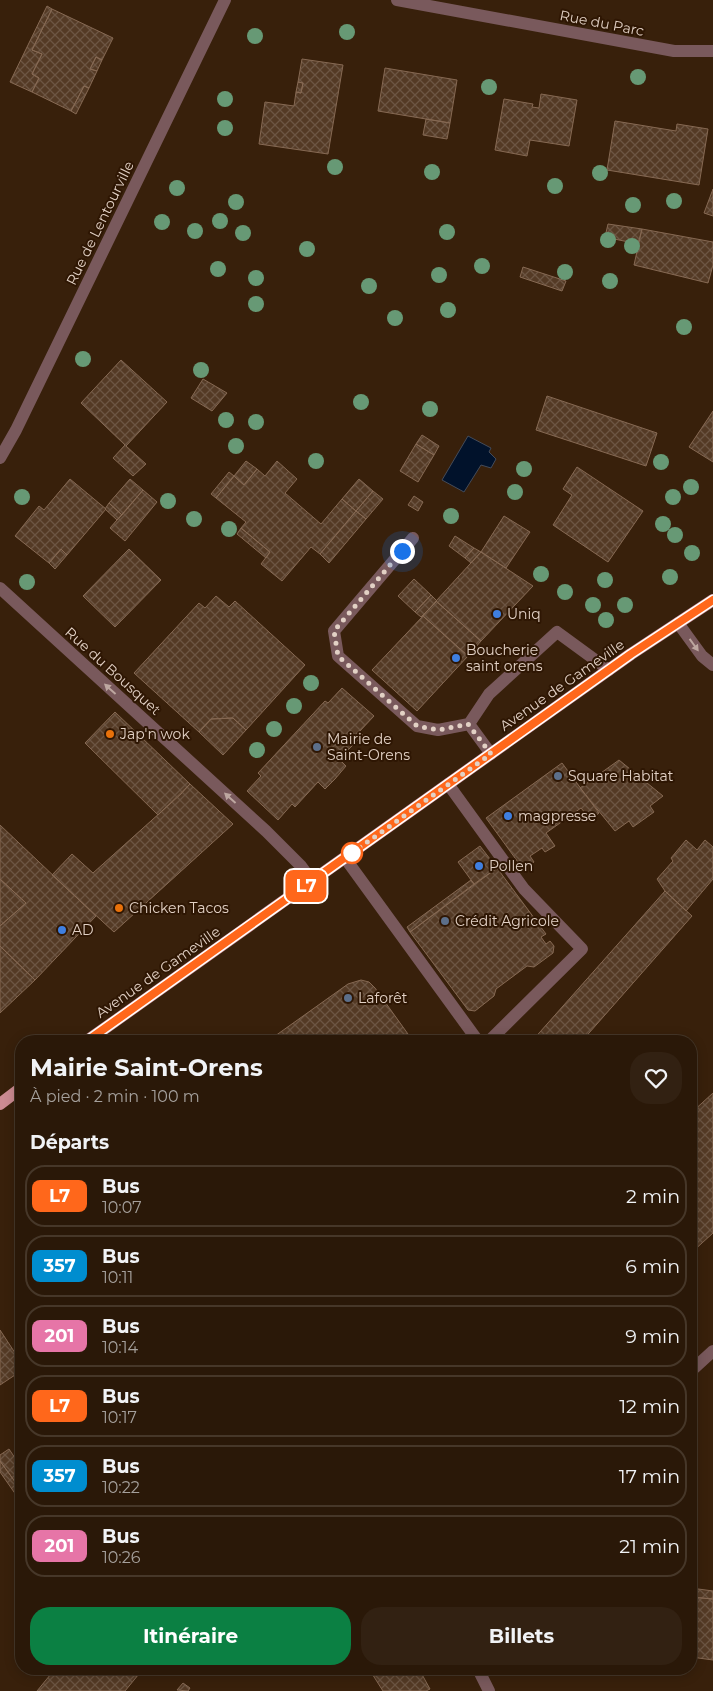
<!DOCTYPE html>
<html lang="fr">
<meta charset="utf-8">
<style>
:root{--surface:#2a1808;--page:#322112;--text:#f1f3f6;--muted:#a5a09c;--line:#463729;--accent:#0b8043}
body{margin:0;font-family:Montserrat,sans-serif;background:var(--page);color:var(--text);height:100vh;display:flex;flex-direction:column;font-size:19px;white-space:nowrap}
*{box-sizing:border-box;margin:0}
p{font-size:16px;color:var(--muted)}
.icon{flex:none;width:28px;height:28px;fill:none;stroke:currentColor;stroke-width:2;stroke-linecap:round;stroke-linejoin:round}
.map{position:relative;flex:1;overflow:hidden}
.drawer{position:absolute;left:15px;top:1035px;width:682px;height:640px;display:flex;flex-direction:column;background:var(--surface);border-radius:20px;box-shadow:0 2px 12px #0003,0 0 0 1px var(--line)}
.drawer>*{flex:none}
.badge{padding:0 10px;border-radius:8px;font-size:18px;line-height:32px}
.you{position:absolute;width:25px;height:25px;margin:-12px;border:4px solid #fff;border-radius:50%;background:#1a73e8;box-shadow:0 0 0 8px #1a73e833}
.map>.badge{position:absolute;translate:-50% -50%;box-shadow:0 0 0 2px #fff}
h2{padding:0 15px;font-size:19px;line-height:45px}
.round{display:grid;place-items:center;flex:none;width:52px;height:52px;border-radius:20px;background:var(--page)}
.headline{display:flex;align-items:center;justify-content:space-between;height:85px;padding:0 15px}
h1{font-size:24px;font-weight:700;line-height:38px}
.action{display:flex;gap:10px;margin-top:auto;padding:10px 15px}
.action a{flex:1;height:58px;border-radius:20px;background:var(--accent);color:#fff;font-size:20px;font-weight:700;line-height:58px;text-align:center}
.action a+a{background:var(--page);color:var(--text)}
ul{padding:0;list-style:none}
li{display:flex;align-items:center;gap:15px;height:62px;margin:0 10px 8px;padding:0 5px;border:2px solid var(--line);border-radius:20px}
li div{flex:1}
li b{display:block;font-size:19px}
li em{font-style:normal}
li .badge{min-width:55px;font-weight:700;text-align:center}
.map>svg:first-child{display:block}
</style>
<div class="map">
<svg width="713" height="1691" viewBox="0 0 713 1691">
<defs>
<pattern id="building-cross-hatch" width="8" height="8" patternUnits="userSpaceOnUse" patternTransform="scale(1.25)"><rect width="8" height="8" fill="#543a25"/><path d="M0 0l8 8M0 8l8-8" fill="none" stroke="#6c5543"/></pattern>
</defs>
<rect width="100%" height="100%" fill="#38200b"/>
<path fill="#01122b" stroke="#444b59" d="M468,436L491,448L489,452L496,459L491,468L481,465L464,492L442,480Z"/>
<path fill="url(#building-cross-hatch)" stroke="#866953" d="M47,6L52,9L32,50L42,54L32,74L39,78L32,92L10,82Z
M52,9L113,38L102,60L96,57L90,69L97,71L89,88L84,86L71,111L32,92L39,78L32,74L42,54L32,50Z
M96,57L102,60L97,71L90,69Z
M302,59L343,65L328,154L259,144L265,102L294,106L296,92L301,93L303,83L298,82Z
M385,68L457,80L450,123L378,111Z
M298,82L303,83L301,93L296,92Z
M84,86L89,88L76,114L71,111Z
M541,94L577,100L569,146L530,140L527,156L495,150L504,99L533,104L532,107L539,108Z
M426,119L450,123L447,139L423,135Z
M615,121L676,131L677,124L708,129L699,185L607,170Z
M713,189V216L704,213Z
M608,224L642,229L638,244L605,237Z
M642,229L713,242V265L708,283L634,265Z
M523,267L566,281L562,291L520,277Z
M121,360L167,402L126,446L146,464L133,476L113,458L125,445L81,403Z
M203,379L227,393L212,411L191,398Z
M547,396L657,433L646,466L536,430Z
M713,411V462L689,447Z
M422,435L439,446L434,455L416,444Z
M416,444L434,455L418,482L400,471Z
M246,461L257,469L244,485L234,476Z
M277,461L297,479L285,493L321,524L342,499L356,511L320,554L311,547L282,581L261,564L270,552L241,528L246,522L216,498L234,476L244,485L257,469L265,476Z
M577,467L643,511L608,562L553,525L572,495L563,489Z
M229,472L234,476L216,498L211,494Z
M70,479L106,509L67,555L61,549L49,563L15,536L39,506L44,510Z
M130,479L143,490L122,515L109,503Z
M359,479L373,491L356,511L342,499Z
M143,490L157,502L125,541L110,528Z
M373,491L383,499L366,519L356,511Z
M414,496L423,502L418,511L408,505Z
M109,503L122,515L117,520L105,509Z
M356,511L366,519L329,563L320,554Z
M504,516L530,532L506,568L481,552Z
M241,528L270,552L266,558L237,534Z
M455,536L474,548L465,558L449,546Z
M474,548L481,552L471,563L465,558Z
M61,549L67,555L55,569L49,563Z
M129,549L161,580L115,627L83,596Z
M481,552L533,586L481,641L436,601Z
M414,579L431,595L415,612L398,596Z
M431,595L437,601L421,617L415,612Z
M216,596L229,607L235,601L305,665L246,730L233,718L211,719L199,732L134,673L199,603L205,608Z
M436,601L481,641L468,656L423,616Z
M423,616L468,656L417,711L372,670Z
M342,688L374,716L359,732L363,735L339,759L346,766L335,779L325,789L318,782L295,807L292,804L278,820L247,791L261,776L258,773L325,701L328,703Z
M115,712L190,784L158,815L85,743Z
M233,718L246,730L223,755L199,732L211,719Z
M619,760L663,796L650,806L654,812L633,827L629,821L615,831L580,788Z
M562,763L599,813L591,820L581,808L546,833L555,846L545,852L542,848L530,856L534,862L523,869L486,818Z
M190,784L233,824L114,932L52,875L72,854L93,873L181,794Z
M0,825L96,916L35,980L0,946V926L26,903L0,879Z
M686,840L697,850L705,840L713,847V879L686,911L665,891L657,879L673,861L671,858Z
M480,846L497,868L474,884L458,862Z
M497,868L546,934L541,937L546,944L550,941L554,946L553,953L534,967L527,966L496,989L494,996L475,1011L468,1010L410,932Z
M0,879L26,903L0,926Z
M471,880L474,884L410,932L407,927Z
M665,891L692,916L582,1041H532Z
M0,946L35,980L0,1013Z
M361,980L369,982L375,988L413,1041H268L348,984Z
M713,1093V1233L691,1253V1113Z
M0,1330L21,1362V1371L0,1385Z
M9,1449L21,1467V1490L0,1461V1455Z
M0,1461L21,1490V1502L0,1472Z
M691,1588L713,1591V1599L691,1597Z
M691,1597L713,1599V1660L691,1657Z
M55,1669H143L125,1691H37Z
M369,1669H419L430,1689L426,1691H383Z
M183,1683L190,1688L188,1691L177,1690Z"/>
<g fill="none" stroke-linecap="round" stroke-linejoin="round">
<path stroke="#79595c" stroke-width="12" d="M413,538L334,631L338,656L417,726L438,730L469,724
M491,754L469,724L489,694L557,632L609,670
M448,784L524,889L582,949L489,1041
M345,858L478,1041"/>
<path stroke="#79595c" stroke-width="12" d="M397,0L674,51H713
M0,458L16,430L225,0
M0,588L266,831L301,866L312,881
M678,623L702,656L713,665
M691,1371L713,1351
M478,1669L489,1691"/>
<path stroke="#cc8b92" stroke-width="12" d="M87,1041L631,654L713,600
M0,1104L21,1088"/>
</g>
<g fill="#679975">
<circle cx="347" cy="32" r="8"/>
<circle cx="255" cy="36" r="8"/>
<circle cx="638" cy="77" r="8"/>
<circle cx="489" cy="87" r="8"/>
<circle cx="225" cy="99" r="8"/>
<circle cx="225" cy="128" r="8"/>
<circle cx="335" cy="167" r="8"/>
<circle cx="432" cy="172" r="8"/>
<circle cx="600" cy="173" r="8"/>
<circle cx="555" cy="186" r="8"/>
<circle cx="177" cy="188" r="8"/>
<circle cx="674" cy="201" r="8"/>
<circle cx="236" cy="202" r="8"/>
<circle cx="633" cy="205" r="8"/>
<circle cx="220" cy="221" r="8"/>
<circle cx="162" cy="222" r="8"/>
<circle cx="195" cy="231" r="8"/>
<circle cx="447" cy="232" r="8"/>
<circle cx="243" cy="233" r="8"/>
<circle cx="608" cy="240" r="8"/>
<circle cx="632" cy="246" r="8"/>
<circle cx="307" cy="249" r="8"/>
<circle cx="482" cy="266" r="8"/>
<circle cx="218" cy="269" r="8"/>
<circle cx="565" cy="272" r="8"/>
<circle cx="439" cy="275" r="8"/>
<circle cx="256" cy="278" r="8"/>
<circle cx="610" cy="281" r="8"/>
<circle cx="369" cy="286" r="8"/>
<circle cx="256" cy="304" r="8"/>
<circle cx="448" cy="310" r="8"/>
<circle cx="395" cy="318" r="8"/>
<circle cx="684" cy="327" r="8"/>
<circle cx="83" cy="359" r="8"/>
<circle cx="201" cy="370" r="8"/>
<circle cx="361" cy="402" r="8"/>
<circle cx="430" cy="409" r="8"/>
<circle cx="226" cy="420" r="8"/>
<circle cx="256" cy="422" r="8"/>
<circle cx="236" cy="446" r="8"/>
<circle cx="316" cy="461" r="8"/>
<circle cx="661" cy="462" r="8"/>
<circle cx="524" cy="469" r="8"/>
<circle cx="691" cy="487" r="8"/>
<circle cx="515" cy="492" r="8"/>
<circle cx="22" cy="497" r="8"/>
<circle cx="673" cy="497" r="8"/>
<circle cx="168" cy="501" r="8"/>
<circle cx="451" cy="516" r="8"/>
<circle cx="194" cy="519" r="8"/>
<circle cx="663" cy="524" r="8"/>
<circle cx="229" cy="529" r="8"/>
<circle cx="675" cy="535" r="8"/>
<circle cx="692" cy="553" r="8"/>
<circle cx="541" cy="574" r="8"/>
<circle cx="670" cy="577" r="8"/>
<circle cx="605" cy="580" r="8"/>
<circle cx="27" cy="582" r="8"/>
<circle cx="565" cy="592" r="8"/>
<circle cx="593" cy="605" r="8"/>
<circle cx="625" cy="605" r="8"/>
<circle cx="606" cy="620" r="8"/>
<circle cx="311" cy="683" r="8"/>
<circle cx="294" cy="706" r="8"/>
<circle cx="274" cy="729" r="8"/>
<circle cx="257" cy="750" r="8"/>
</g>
<defs><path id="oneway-solid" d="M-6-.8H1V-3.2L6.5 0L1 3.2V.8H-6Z" transform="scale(1.25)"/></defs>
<g fill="#bda7a0">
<use href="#oneway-solid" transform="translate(694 645) rotate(54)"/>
<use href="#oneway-solid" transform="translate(110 689) rotate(-138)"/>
<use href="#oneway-solid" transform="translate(230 798) rotate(-138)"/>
</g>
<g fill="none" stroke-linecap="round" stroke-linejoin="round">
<defs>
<path id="line" d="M87,1041L631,654L713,600"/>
</defs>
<use href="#line" stroke="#fff" stroke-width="11"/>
<use href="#line" stroke="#ff671b" stroke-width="8"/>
<path stroke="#e2d1c5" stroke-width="5" stroke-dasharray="0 9" d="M352,853L345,858L491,754L468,724L438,730L417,726L338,656L334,631L402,551"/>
</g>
<g fill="#3f7fe0" stroke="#2e1603" stroke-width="2">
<circle cx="497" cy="614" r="5"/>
<circle cx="456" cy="658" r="5"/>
<circle cx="508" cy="816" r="5"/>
<circle cx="479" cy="866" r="5"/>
<circle cx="62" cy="930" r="5"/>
</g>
<g fill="#e8710a" stroke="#2e1603" stroke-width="2">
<circle cx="110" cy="734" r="5"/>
<circle cx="119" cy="908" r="5"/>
</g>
<g fill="#5c6f8a" stroke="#2e1603" stroke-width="2">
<circle cx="317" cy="747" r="5"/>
<circle cx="558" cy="776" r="5"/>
<circle cx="445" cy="921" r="5"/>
<circle cx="348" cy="998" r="5"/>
</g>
<circle fill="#fff" stroke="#ff671b" stroke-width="2.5" cx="352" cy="853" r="10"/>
<g text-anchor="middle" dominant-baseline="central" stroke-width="4" stroke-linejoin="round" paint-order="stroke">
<g font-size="14" fill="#e2d1c5" stroke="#2e1603">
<text transform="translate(602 23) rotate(11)">Rue du Parc</text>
<text transform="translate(100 223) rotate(-64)">Rue de Lentourville</text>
<text transform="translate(113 671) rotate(42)">Rue du Bousquet</text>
<text transform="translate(562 685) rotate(-35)">Avenue de Gameville</text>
<text transform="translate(158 972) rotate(-35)">Avenue de Gameville</text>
</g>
<g font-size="14" fill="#e2d1c5" stroke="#2e1603" text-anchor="start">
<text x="507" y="614">Uniq</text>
<text x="466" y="650">Boucherie<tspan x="466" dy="16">saint orens</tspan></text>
<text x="120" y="734">Jap'n wok</text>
<text x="327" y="739">Mairie de<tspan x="327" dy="16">Saint-Orens</tspan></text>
<text x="568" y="776">Square Habitat</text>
<text x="518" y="816">magpresse</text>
<text x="489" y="866">Pollen</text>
<text x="129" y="908">Chicken Tacos</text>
<text x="455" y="921">Crédit Agricole</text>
<text x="72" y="930">AD</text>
<text x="358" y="998">Laforêt</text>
</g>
</g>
</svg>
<div class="you" style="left:402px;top:551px"></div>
<b class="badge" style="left:306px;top:886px;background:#ff671b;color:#fff">L7</b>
<section class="drawer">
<div class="headline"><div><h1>Mairie Saint-Orens</h1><p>À pied · 2 min · 100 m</p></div><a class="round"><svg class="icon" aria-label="heart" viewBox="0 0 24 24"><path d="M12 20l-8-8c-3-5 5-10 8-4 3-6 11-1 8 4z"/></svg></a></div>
<h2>Départs</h2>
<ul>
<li><span class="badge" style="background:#ff671b;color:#fff">L7</span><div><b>Bus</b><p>10:07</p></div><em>2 min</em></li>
<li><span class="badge" style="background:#008dcf;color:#fff">357</span><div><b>Bus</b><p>10:11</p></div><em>6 min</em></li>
<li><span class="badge" style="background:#e675a7;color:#fff">201</span><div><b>Bus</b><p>10:14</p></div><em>9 min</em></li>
<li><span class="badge" style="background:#ff671b;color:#fff">L7</span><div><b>Bus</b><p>10:17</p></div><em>12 min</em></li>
<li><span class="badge" style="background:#008dcf;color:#fff">357</span><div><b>Bus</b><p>10:22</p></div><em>17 min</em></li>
<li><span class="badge" style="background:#e675a7;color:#fff">201</span><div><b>Bus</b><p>10:26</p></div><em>21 min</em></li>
</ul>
<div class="action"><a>Itinéraire</a><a>Billets</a></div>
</section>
</div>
